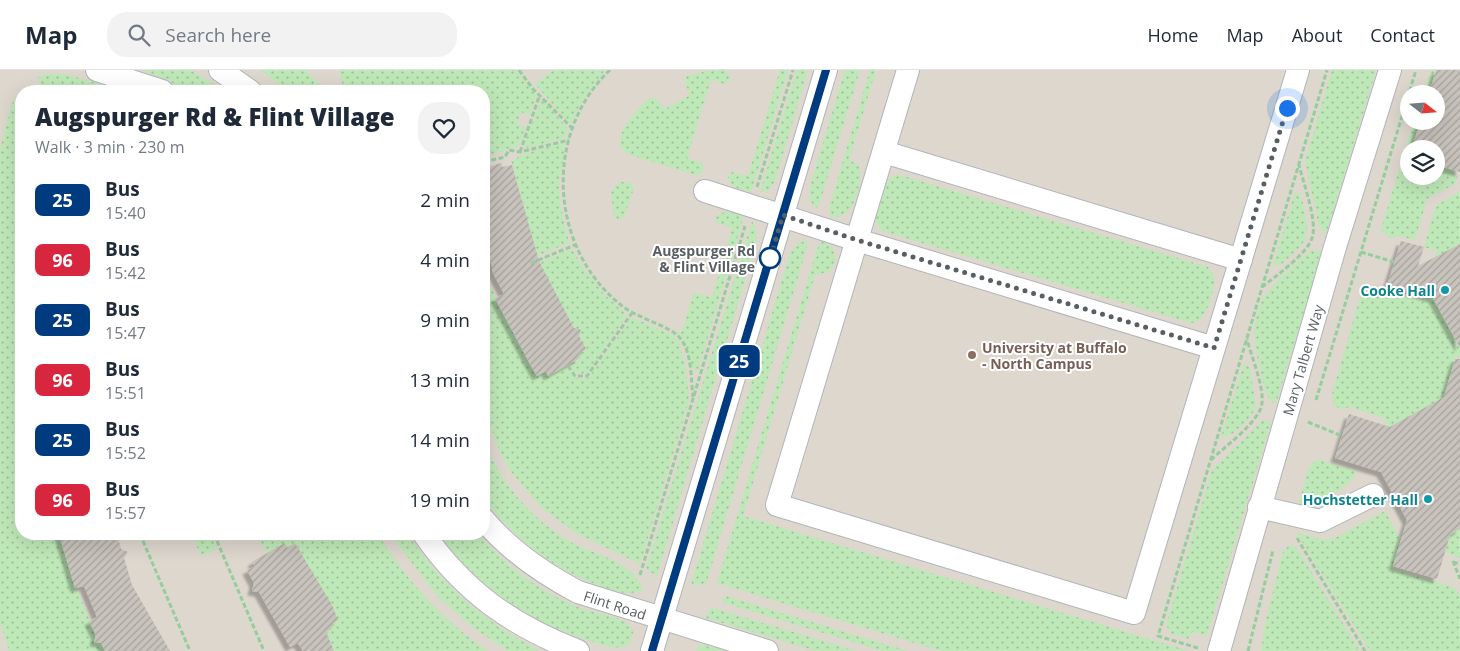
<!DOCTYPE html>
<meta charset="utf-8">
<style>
:root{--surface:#fff;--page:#f2f2f3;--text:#1f2937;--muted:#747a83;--line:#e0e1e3}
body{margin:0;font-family:"Open Sans",sans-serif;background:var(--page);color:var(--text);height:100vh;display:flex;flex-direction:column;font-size:19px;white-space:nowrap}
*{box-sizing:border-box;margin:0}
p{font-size:16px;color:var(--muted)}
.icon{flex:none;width:28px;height:28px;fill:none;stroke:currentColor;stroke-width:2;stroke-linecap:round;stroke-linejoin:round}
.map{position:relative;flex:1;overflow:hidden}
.drawer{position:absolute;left:15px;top:15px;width:475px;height:455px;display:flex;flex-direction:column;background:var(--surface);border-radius:20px;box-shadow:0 5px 20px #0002}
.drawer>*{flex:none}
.badge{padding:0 10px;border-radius:8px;font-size:18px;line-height:32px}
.needle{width:32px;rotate:107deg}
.tools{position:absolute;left:1400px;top:15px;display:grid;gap:10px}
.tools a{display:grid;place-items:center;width:45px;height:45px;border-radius:50%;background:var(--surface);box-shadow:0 5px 20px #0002;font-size:25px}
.you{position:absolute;width:25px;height:25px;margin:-12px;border:4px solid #fff;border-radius:50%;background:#1a73e8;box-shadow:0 0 0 8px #1a73e833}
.map>.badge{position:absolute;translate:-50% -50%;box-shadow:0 0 0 2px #fff}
.round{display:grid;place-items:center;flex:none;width:52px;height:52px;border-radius:20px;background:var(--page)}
.overview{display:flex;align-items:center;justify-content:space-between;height:85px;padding:0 20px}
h1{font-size:24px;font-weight:800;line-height:38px}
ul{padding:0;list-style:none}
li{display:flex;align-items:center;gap:15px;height:60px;padding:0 20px}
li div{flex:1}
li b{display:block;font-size:19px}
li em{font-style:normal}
li .badge{min-width:55px;font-weight:700;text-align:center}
header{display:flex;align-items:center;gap:30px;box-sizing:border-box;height:70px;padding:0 25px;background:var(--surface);border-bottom:1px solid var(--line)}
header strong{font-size:24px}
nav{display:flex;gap:28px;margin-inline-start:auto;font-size:18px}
.search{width:350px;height:45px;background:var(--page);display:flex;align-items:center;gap:12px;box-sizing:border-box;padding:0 18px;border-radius:20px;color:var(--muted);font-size:19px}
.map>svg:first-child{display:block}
</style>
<header>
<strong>Map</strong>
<div class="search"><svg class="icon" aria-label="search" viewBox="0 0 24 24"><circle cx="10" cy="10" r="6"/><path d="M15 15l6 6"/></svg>Search here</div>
<nav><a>Home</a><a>Map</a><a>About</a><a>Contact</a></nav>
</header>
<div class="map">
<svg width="1460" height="581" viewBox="0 0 1460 581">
<defs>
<pattern id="grass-dots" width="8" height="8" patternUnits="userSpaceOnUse" patternTransform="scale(1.25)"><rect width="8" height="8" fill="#bfe8b8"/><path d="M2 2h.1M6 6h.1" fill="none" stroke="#9ebf99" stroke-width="1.8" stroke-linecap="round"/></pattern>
<pattern id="building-hatch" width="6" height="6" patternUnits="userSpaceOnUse" patternTransform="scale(1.25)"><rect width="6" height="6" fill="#c8c3bc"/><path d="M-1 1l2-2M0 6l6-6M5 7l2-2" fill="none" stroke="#a5a29c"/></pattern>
<filter id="shadow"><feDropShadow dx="-4.5" dy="4.5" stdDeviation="1" flood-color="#0004"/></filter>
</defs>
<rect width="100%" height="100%" fill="#ede8df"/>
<path fill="#ddd7ce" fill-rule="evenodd" d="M0,0H1460V581H0ZM21,21H484V464H21ZM1409,24H1436V51H1409ZM1409,79H1436V106H1409Z"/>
<path fill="url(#grass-dots)" d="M143,0H190L226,21H191Z
M261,0H305L327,21H288Z
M339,0H516L537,25L530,45L521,42L517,54L526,57L519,76L484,87V21H344Z
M554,0H605L582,31L571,53L568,52L535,14Z
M712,0H725L731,8L725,14L711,10L687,88L702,93L704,98L700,104L696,105L630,85C604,71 637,41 649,28H656L665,39L690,25L685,12L686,6Z
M780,0H788L751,123C741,119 731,119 728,107L731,102L748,106Z
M797,0H808L775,111L769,120L760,122Z
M845,0H860L820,132L816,139L810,130V116Z
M870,0H876L849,90L858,95C864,106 856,136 846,143C841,147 835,147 830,147V135Z
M1332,0H1376L1327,162L1321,160L1319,157L1305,91Z
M1431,0H1436L1429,24H1423Z
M50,4H65L124,21H66L41,15L38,7Z
M20,21L21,464H59C71,506 84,541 105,581H9L0,553V80L11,35Z
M541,31H545L567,58V65L562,69L526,78L524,75Z
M1414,51H1420L1412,79H1409V106H1436V95L1452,99L1451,103L1458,105L1455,114L1427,129L1415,170L1399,166L1390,168L1382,161V156Z
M561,73L565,75L559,116L561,137L569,173L537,186L511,90L519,87L520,85Z
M900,105L1208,197L1215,208C1212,223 1208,252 1191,253L882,161L875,150C877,135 881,104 900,105Z
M622,112L631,113L634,118L624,147L619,150L614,146L611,123L616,115Z
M1295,122C1302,124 1302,131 1304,138C1312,173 1304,172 1281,195L1273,196Z
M1460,122V174L1435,187L1437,181L1424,177L1436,135Z
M725,141L744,146L698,300L695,301L690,295L685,272L674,260L682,262L693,224L697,223L712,228L732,158L716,152L715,148Z
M752,151L757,162L756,173L657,506L646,499Z
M807,170V177L706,514L691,515L790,183L797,174Z
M822,171L833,178L836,192L829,202L815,205L743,446L1189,581H941L717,513L817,179Z
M570,180L574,181L580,193L603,223L627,245L590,300L583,305L573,301L570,294L580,288L578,284L586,279L539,193Z
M1314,180L1322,182L1276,334L1270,330L1266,324C1259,292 1245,256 1265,226C1275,210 1295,196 1308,182Z
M484,200L502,243L537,306L546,301L548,305L565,296C572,306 576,312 589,307L630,250L634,248L672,265L679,271L686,299L689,331L640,494L576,463L542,438L512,403L499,380L484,339Z
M1367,215L1422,230L1426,215L1460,278V287L1456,286L1446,322L1451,324L1383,361L1386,351L1384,348L1350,337L1342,339L1334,336L1332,324L1361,224Z
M1244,293L1250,298L1256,337C1252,347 1233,369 1221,367Z
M1263,350L1271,352L1207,566L1192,562L1189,569L1171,564L1166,555L1212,400Z
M484,371C500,412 530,448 569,471C598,487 628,488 644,519C629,527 618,522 603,517C553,500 516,470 484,429Z
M1316,389L1357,401C1352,416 1314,438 1298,435L1308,400Z
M1385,441L1401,470L1393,499L1453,517L1460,524V581H1370L1296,462L1323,470L1335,468Z
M1460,459V488L1449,484L1439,470Z
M202,464H211L217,479L204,485L200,484L194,469Z
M259,464H378C407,511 442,550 488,581H334L326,562L332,559L330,555L338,550L295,473L287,478L284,474L267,483L261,473Z
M390,464H408C441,515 486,553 540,581H508L475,559L438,527Z
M439,464H478C506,496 542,524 583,539C597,544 628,545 633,562L631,572C622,581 608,577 596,573C533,554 478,518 439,464Z
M1292,475L1296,477L1360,581H1261L1266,549L1283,482L1287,477Z
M726,526L908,581H883L724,533L722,529Z
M710,537L857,581H816L706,548Z
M701,574L725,581H696Z"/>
<path fill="url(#building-hatch)" filter="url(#shadow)" d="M1436,0H1460V102L1436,95V79H1412L1420,51H1436V24H1429Z
M501,93L502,97L512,95L539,191L574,258L581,260L579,266L586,279L578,284L580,288L548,306L546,301L537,306L529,292L495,228L504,224L493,203L491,192L484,194V98Z
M1401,171L1424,177L1418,196L1460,174V278L1433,228L1385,214L1388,212Z
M1455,289H1460V459L1450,465L1437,509L1393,496L1407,450L1381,402L1335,388L1349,344L1390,357L1444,327Z
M59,464H117L121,479L128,482L124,488L132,515L170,581H105L101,573L94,572L96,565L89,551L97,547L84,516L75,518Z
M285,473L287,478L295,473L332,535L338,550L330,555L332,559L326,562L334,581H303L298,573L290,577L259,522L252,521L254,513L247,500L255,496L252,492Z"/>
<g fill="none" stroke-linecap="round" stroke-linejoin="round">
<defs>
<path id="minor" d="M97,0L162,21
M220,0L250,21
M908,0L777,435L1134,543L1298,0
M884,82L1241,190
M705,121L857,170L1214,278
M1259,437L1320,451L1373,425
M484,450C510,481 542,503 578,522L767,581
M424,464C464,522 513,556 578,581
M652,581L826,0
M1219,581L1335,177L1390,0"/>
</defs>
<use href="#minor" stroke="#b1b5b9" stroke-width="24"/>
<path stroke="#93ce9c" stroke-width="3" stroke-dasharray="5 2.5" stroke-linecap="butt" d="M519,0L533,19L573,59
M610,0C543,63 549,178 621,235C636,248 669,255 680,268C692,282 691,309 693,327
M520,82L540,24
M484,92L505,87L509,80L520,82L569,70
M757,117L793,0
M1361,182L1394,192
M531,193L575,175
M1262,217C1276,206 1307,184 1312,168C1318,152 1303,112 1299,95
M568,296L575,306H587L632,243
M1316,330L1416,0
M1308,352L1342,366
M1211,390C1225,376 1260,352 1262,333C1264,316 1251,286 1247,269
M140,464L190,581
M214,464L264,581
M1297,468L1365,581
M1453,491L1460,509
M1453,492L1460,494
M640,505L745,156
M1198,578L1158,566L1327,0
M1248,581L1273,480"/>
<use href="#minor" stroke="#fff" stroke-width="22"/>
</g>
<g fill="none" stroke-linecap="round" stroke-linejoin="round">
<defs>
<path id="line" d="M652,581L826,0"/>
</defs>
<use href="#line" stroke="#fff" stroke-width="11"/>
<use href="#line" stroke="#003b80" stroke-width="8"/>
<path stroke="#585e62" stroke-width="5" stroke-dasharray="0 9" d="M770,188L768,196L783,145L857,170L1214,278L1287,38"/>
</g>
<circle fill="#fff" stroke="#003b80" stroke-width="2.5" cx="770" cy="188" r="10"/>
<g fill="#0f9aa8" stroke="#fff" stroke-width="2">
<circle cx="1445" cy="220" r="5"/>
<circle cx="1428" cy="429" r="5"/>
</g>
<circle fill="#8d6e63" stroke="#fff" stroke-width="2" cx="972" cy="285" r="5"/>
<g text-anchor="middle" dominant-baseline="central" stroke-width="4" stroke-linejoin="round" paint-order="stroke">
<g font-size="14" font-weight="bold" fill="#585e62" stroke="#fff" text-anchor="end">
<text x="755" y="180">Augspurger Rd<tspan x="755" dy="16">&amp; Flint Village</tspan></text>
</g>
<g font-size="14" font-weight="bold" fill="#0d838f" stroke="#fff" text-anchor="end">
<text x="1435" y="220">Cooke Hall</text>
<text x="1418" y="429">Hochstetter Hall</text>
</g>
<g font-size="14" font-weight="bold" fill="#785e54" stroke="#fff" text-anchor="start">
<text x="982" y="277">University at Buffalo<tspan x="982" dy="16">- North Campus</tspan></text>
</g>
<g font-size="14" fill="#585e62" stroke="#fff">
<text transform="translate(1303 290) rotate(-74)">Mary Talbert Way</text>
<text transform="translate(615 535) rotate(18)">Flint Road</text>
</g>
</g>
</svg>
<div class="tools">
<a><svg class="needle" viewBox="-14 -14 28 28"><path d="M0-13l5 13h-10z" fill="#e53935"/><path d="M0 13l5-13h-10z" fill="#747a83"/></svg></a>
<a><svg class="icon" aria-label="layers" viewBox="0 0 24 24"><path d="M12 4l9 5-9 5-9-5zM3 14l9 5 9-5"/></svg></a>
</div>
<div class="you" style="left:1287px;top:38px"></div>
<b class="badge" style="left:739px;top:291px;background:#003b80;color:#fff">25</b>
<section class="drawer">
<div class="overview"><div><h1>Augspurger Rd &amp; Flint Village</h1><p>Walk · 3 min · 230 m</p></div><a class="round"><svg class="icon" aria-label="heart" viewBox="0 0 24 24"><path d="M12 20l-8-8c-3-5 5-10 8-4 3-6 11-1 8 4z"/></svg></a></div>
<ul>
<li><span class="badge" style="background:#003b80;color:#fff">25</span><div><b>Bus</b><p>15:40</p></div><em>2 min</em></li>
<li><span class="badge" style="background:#d7263d;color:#fff">96</span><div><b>Bus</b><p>15:42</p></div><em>4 min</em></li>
<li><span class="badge" style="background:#003b80;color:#fff">25</span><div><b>Bus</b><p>15:47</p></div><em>9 min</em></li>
<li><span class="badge" style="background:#d7263d;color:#fff">96</span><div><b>Bus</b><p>15:51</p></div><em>13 min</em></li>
<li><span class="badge" style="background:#003b80;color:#fff">25</span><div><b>Bus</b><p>15:52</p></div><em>14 min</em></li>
<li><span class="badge" style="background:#d7263d;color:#fff">96</span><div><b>Bus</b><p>15:57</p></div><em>19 min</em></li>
</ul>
</section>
</div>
